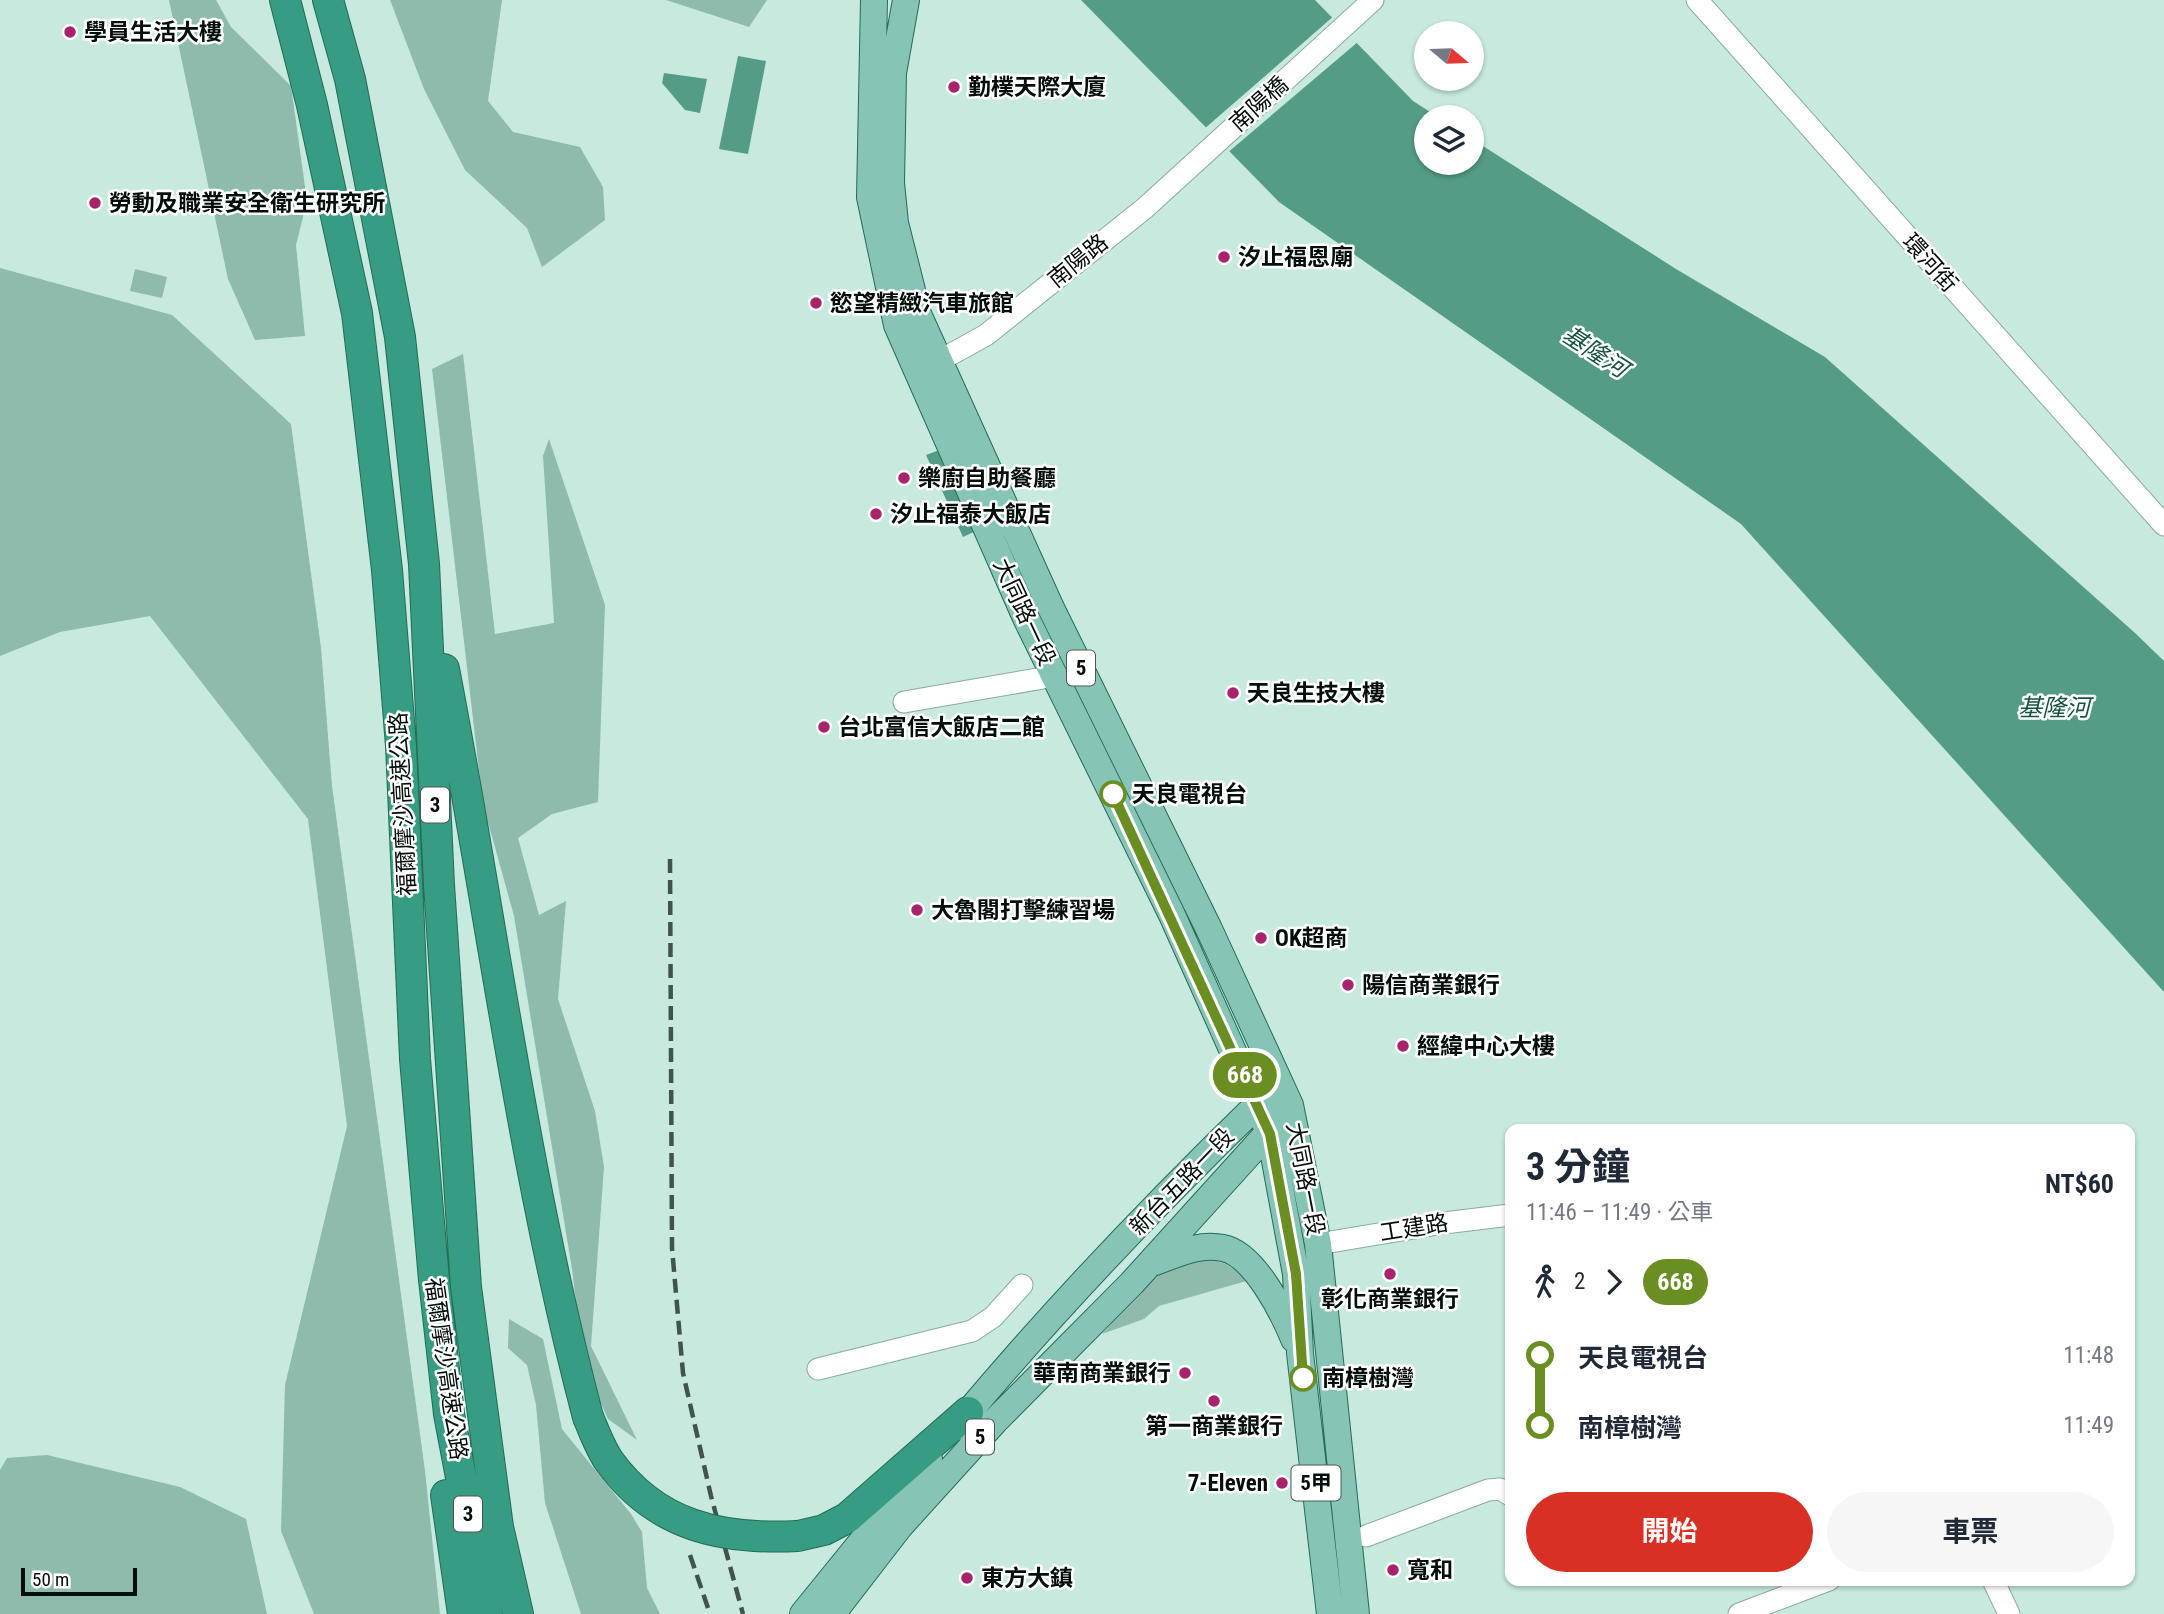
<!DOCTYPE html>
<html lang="zh-TW">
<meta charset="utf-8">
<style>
:root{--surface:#fff;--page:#f6f6f7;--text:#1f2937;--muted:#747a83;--accent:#d93025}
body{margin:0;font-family:"Roboto Condensed","Noto Sans TC",sans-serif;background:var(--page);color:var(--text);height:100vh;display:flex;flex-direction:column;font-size:26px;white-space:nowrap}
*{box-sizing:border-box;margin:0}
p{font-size:23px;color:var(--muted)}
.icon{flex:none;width:38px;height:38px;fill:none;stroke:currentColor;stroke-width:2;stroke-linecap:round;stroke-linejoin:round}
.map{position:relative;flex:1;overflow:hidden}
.sheet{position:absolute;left:1505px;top:1124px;width:630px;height:462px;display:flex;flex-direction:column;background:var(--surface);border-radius:14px;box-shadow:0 2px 5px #0004}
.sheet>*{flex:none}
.badge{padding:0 14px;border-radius:23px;font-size:24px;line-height:46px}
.needle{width:46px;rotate:109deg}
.fabs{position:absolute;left:1414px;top:21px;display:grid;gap:14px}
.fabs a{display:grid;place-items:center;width:70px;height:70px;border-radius:50%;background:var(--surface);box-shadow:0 2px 5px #0004;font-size:35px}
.scale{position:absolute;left:21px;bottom:18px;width:116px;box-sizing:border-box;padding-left:7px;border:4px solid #040e0a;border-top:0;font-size:19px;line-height:24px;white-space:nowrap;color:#040e0a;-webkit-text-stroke:5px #fff;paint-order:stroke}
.map>.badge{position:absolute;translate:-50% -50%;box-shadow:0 0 0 4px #fff}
.legs{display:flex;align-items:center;gap:10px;height:77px;padding:0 21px;font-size:23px}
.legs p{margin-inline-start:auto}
.overview{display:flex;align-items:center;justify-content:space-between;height:119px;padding:0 21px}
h1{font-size:38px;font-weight:700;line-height:52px}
.cta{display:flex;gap:14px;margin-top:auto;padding:14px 21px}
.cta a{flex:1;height:80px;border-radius:42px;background:var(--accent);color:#fff;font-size:28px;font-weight:700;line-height:80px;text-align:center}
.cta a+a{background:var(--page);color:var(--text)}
ul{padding:0 21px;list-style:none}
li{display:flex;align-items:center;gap:24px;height:70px;font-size:26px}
li i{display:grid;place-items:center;width:10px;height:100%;margin:0 9px;background:currentColor}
li i::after{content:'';width:18px;height:18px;margin:-9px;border:5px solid;border-radius:50%;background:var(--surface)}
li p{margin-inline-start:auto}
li:first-child i{background:linear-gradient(#0000 50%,currentColor 0)}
li:last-child i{background:linear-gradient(currentColor 50%,#0000 0)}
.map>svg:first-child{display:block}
</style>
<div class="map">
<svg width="2164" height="1614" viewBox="0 0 2164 1614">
<rect width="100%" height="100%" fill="#c7e9de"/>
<path fill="#8ebbac" d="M169,0H216L231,27L291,86L307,201L296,245L305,336L255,340L228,279Z
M390,0H502L488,101L513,132L580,147L603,187L605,220L542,267L527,228L465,170L424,89Z
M666,0H767L749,27Z
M0,268L172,315L291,424L321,648L332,786L425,1471L440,1614H314L281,1531L285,1385L347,1126L308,819L150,616L60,632L0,656Z
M135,269L167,277L162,298L130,291Z
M463,354L495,634L554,623L543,456L549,439L605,605L598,802L552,814L518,838L539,915L566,901L558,999L595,1111L604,1167L591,1346L637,1440L608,1419L584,1366L572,1269L514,916L483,804L432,369Z
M1211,1259L1226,1264L1250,1280L1159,1306L1144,1319L1102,1334L1146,1284L1169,1266Z
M509,1319L543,1339L562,1429L631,1514L642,1532L647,1588L660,1614H581L545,1503L536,1405L527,1365L508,1348Z
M47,1455L180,1487L246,1519L267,1614H0V1470L7,1458Z"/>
<path fill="#549c87" d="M1081,0H1315L1413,101L1438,117H1426V163H1472V139L1676,269L1825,357L2135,633L2164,661V992L1741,524L1279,202Z
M738,56L766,61L748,154L719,149Z
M664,73L707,79L700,113L685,110L662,83Z
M945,448L980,529L963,537L926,455Z"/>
<path fill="#c7e9de" d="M1335,15L1359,41L1226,154L1203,130Z"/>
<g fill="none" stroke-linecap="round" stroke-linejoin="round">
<defs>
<path id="minor" d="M1697,0L2164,525
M928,367L986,335L1145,208L1373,0
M904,702L1055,676
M1318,1244L1444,1223L1510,1215
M818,1369L972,1331L993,1317L1022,1285
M1366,1536L1488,1490L1500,1489L1510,1495
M1993,1580L2009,1614
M1739,1614L1829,1580"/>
<path id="major" d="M874,0L870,197L897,325L1026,618L1172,915L1270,1134L1296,1274L1300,1353L1330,1614
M906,0L893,73L891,183L895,223L918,314L1051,608L1209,929L1290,1105L1318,1244L1356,1614
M1155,1262C1177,1254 1199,1243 1223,1248C1254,1254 1283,1312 1294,1339
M956,1427C1050,1314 1153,1206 1258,1104H1274
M803,1614L929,1459
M832,1614L900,1526L995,1421L1132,1283L1277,1123"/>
<path id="highway" d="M285,0L312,105L357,313L387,570L401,746L415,1059L434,1280L449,1414L487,1614
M328,0L350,79L400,337L424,564L439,885L466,1287L498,1527L518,1614
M444,669C492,918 523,1171 588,1417
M446,1495L463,1614
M798,1536L824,1530L847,1518L968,1412"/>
</defs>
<use href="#minor" stroke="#8aaba0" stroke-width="23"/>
<use href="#major" stroke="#246b59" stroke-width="28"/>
<use href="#highway" stroke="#246b59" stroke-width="32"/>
<use href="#minor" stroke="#fff" stroke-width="21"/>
<use href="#major" stroke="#86c4b5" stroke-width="26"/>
<use href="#highway" stroke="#369d83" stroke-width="30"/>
<path stroke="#41534d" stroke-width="4.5" stroke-dasharray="14 7" stroke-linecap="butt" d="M670,859L672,1248L683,1373L711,1496L743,1614
M690,1555L710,1614"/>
<defs>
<path id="highway-bridge" d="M588,1417C594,1431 600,1448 609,1461C656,1526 721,1540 798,1536"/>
</defs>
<use href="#highway-bridge" stroke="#246b59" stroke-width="32" stroke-linecap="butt"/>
<use href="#highway-bridge" stroke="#369d83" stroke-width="30"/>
</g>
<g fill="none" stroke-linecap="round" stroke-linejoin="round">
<defs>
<path id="line-1" d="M1113,794L1270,1134L1296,1274L1303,1378"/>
</defs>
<use href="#line-1" stroke="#fff" stroke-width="16"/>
<use href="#line-1" stroke="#6b8e23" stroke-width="10"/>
</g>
<g fill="#a9236c" stroke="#fff" stroke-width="2.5">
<circle cx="70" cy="32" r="7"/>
<circle cx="954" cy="87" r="7"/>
<circle cx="95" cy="203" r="7"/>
<circle cx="1224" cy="257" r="7"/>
<circle cx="816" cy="303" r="7"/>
<circle cx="904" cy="478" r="7"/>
<circle cx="876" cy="514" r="7"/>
<circle cx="1233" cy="693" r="7"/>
<circle cx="824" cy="727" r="7"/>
<circle cx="917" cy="910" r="7"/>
<circle cx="1261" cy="938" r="7"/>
<circle cx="1348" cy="985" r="7"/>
<circle cx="1403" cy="1046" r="7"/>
<circle cx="1390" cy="1274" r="7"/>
<circle cx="1185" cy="1373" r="7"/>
<circle cx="1214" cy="1401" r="7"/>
<circle cx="1282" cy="1483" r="7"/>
<circle cx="1393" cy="1570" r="7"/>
<circle cx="967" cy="1578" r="7"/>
</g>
<g fill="#fff" stroke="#6b8e23" stroke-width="3.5">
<circle cx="1113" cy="794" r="12"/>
<circle cx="1303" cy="1378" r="12"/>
</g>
<g text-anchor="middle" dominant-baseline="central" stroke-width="5" stroke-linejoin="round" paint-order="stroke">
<g fill="#fff" stroke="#4f5654" stroke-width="2">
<rect x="1067" y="650.5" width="28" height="35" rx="5"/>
<rect x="421" y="787.5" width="28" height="35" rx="5"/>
<rect x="966" y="1419.5" width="28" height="35" rx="5"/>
<rect x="1291.5" y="1465.5" width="49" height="35" rx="5"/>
<rect x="454" y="1496.5" width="28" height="35" rx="5"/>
</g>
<g font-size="21" font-weight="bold" fill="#040e0a">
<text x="1081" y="668">5</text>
<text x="435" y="805">3</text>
<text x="980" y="1437">5</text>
<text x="1316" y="1483">5甲</text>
<text x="468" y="1514">3</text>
</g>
<g font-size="23" font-weight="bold" fill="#040e0a" stroke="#fff" text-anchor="start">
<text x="84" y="32">學員生活大樓</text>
<text x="968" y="87">勤樸天際大廈</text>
<text x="109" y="203">勞動及職業安全衛生研究所</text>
<text x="1238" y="257">汐止福恩廟</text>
<text x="830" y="303">慾望精緻汽車旅館</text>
<text x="918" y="478">樂廚自助餐廳</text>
<text x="890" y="514">汐止福泰大飯店</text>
<text x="1247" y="693">天良生技大樓</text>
<text x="838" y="727">台北富信大飯店二館</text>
<text x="931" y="910">大魯閣打擊練習場</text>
<text x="1275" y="938">OK超商</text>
<text x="1362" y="985">陽信商業銀行</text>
<text x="1417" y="1046">經緯中心大樓</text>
<text x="1390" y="1299" text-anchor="middle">彰化商業銀行</text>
<text x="1171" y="1373" text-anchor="end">華南商業銀行</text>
<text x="1214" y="1426" text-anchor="middle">第一商業銀行</text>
<text x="1268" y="1483" text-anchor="end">7-Eleven</text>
<text x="1407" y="1570">寬和</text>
<text x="981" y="1578">東方大鎮</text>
</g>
<g font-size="23" fill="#040e0a" stroke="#fff">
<text transform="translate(1259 104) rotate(-42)">南陽橋</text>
<text transform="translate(1078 261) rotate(-39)">南陽路</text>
<text transform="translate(1930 263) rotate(48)">環河街</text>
<text transform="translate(1024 612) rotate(65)">大同路一段</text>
<text transform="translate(403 804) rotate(-93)">福爾摩沙高速公路</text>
<text transform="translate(1305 1179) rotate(79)">大同路一段</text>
<text transform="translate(1182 1182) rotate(-46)">新台五路一段</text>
<text transform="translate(1414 1228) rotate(-9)">工建路</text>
<text transform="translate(446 1369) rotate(82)">福爾摩沙高速公路</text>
</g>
<g font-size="23" font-weight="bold" fill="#040e0a" stroke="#fff" text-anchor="start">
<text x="1132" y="794">天良電視台</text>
<text x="1322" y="1378">南樟樹灣</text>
</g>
<g font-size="24" font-style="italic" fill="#175344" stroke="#fff">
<text transform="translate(1595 352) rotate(33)">基隆河</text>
<text x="2054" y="708">基隆河</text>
</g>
</g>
</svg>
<div class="fabs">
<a><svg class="needle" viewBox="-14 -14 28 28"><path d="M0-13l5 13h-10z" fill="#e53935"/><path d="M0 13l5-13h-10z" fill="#747a83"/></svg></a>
<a><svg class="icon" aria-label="layers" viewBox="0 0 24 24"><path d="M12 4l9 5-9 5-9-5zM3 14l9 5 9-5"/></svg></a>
</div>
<div class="scale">50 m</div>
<b class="badge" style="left:1245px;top:1075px;background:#6b8e23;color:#fff">668</b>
<section class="sheet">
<div class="overview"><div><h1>3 分鐘</h1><p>11:46 – 11:49 · 公車</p></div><b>NT$60</b></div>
<div class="legs"><svg class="icon" aria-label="walk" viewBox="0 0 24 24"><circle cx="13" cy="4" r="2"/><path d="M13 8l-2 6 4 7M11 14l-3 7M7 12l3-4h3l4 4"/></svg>2<svg class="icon" aria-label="forward" viewBox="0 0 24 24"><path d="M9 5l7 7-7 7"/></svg><b class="badge" style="background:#6b8e23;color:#fff">668</b></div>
<ul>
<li><i style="color:#6b8e23"></i><b>天良電視台</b><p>11:48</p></li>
<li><i style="color:#6b8e23"></i><b>南樟樹灣</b><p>11:49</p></li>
</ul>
<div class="cta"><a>開始</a><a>車票</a></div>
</section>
</div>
